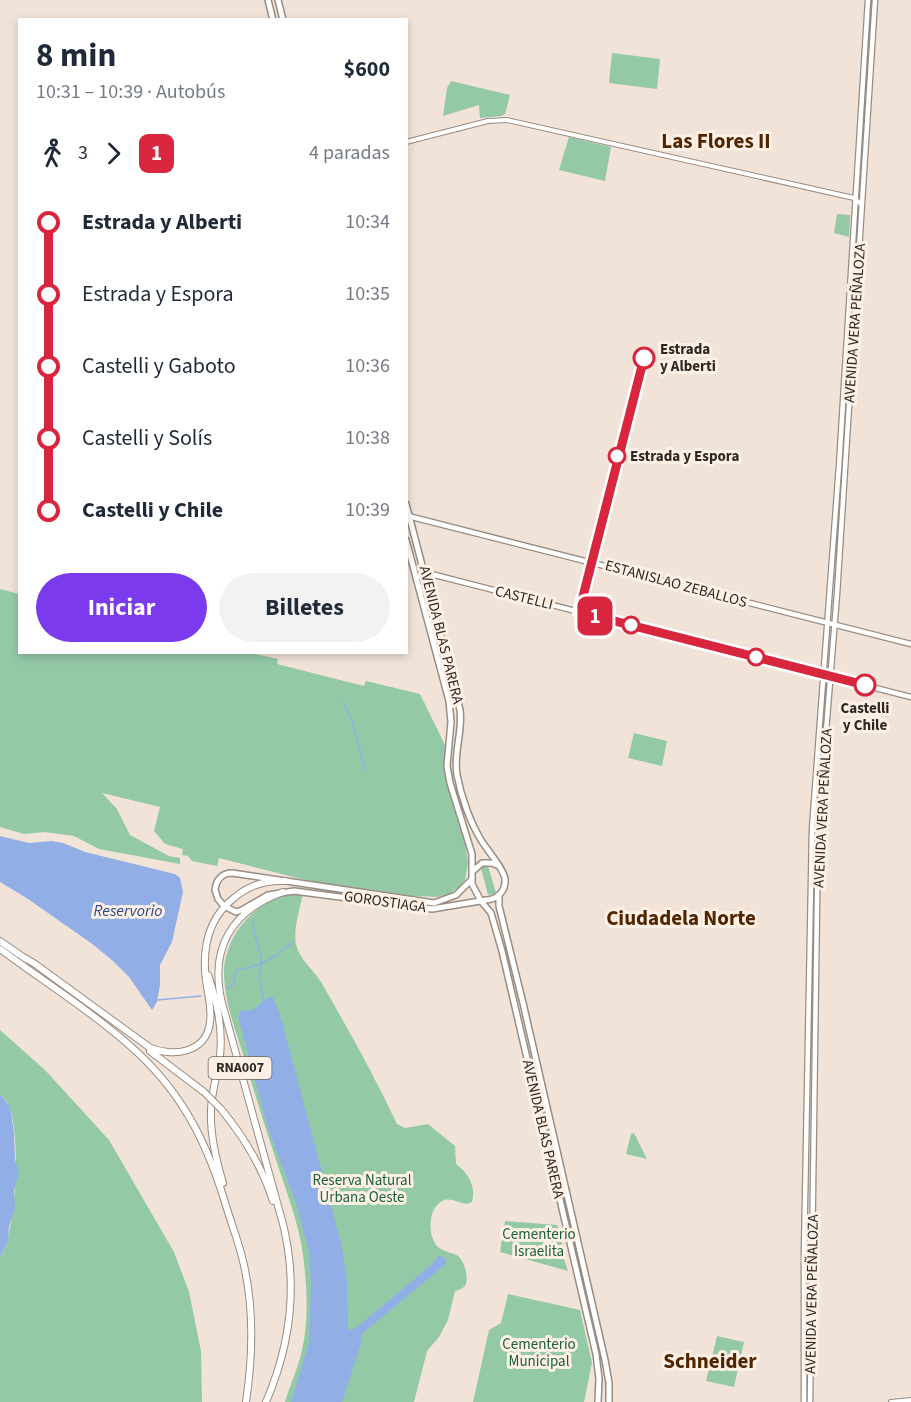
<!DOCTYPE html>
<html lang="es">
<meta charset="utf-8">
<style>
:root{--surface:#fff;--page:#f2f2f3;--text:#1f2937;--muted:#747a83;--accent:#7c3aed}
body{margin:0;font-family:"Source Sans 3",sans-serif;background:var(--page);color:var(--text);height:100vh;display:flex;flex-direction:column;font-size:22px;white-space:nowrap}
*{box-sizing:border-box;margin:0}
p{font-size:20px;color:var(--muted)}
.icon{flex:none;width:33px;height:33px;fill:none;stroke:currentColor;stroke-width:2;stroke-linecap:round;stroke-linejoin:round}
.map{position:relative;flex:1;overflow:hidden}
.panel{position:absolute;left:18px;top:18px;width:390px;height:636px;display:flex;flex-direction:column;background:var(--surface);border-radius:0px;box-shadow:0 3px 9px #0003}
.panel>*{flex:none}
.badge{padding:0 12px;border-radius:9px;font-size:21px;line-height:39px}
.map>.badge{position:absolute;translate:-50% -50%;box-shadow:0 0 0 3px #fff}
.legs{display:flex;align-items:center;gap:9px;height:66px;padding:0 18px;font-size:20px}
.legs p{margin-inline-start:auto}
.head{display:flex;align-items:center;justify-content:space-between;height:102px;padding:0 18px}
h1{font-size:33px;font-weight:700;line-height:45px}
.action{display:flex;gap:12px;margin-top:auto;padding:12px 18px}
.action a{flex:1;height:69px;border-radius:36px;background:var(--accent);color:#fff;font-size:24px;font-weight:700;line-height:69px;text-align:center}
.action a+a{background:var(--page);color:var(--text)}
ul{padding:0 18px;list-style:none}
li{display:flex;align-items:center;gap:21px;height:72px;font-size:22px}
li i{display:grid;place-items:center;width:9px;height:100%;margin:0 8px;background:currentColor}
li i::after{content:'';width:15px;height:15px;margin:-8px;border:4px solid;border-radius:50%;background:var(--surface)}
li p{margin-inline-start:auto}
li:first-child i{background:linear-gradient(#0000 50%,currentColor 0)}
li:last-child i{background:linear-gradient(currentColor 50%,#0000 0)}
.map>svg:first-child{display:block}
</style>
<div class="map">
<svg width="911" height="1402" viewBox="0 0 911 1402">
<rect width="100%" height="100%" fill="#f2e3d8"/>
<path fill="#94c9a6" d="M612,53L660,59L657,89L609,83Z
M451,81L510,95L505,114L501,116L480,118L479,105L443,116L447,88Z
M569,137L611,147L605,181L559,170Z
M837,214L850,215L849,237L834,233Z
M0,589L19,594L20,652L250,653L278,659L277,664L364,686L366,681L420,694L445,745L444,771L464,836L468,862L465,880L459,887L449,894L437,897L413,896L309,881L219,858L217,866L192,861L188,856L182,855L183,849L165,844L154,831L160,807L102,793L117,809L130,835L169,856L180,858V864L99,849L74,836L45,832L24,834L0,827Z
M634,733L667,741L662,766L628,758Z
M485,865L488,866L495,890L496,893L488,895L481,868Z
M303,894C300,908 293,929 296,944C299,959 313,969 321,982C348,1029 374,1075 397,1124L405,1128L428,1124L455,1146L456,1164C469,1174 476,1186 472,1202L467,1204C459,1203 452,1198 444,1200C428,1206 427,1235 437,1246C442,1252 452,1252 458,1256C465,1262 470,1280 464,1287C461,1289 458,1290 455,1291L448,1320L439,1337L427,1351L414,1402H285C290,1385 298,1368 302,1350C309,1320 307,1286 303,1255C299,1223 286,1191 276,1160C264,1124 253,1088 242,1051C234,1026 224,999 224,972C225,931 262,893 303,894Z
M0,1030L45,1070L109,1140L174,1252L189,1292L201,1351L202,1402H0V1258C17,1230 21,1136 9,1105C7,1100 2,1099 0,1095C0,1090 0,1039 0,1030Z
M634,1133L647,1159L626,1154L631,1134Z
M505,1221L557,1225L562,1240L561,1250L568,1271L500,1252Z
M508,1294L580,1310L592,1363L584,1402H473L489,1330L501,1323Z
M717,1336L744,1342L734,1387L706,1381Z"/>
<path fill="#91afe6" d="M0,836L29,843L52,841L63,843L85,852L175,874L180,878L183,892L172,942L160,965V985L157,1002L152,1010L129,977L113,961L91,943L28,899L0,882Z
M268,997H273L282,1022L342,1247L347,1282L348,1330L356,1328L431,1265L439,1255L446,1259V1264L363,1333L360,1338L362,1340L342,1402H291L309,1343L311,1284L309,1252L296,1203L268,1128L238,1016L241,1011L253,1010Z
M0,1095L10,1106L14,1132L15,1159L19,1173L14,1191L15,1208L9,1227L8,1240L0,1258Z"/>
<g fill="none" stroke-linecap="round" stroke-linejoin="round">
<path stroke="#91afe6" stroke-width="1.5" d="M343,703L352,720L365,770
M253,919C252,933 259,945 261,957C262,965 260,970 259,976C259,983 264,990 263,1000
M280,952L294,942
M227,988L233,985L236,971L261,964L278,954
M157,1000L201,996"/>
<defs>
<path id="tertiary" d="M406,142L488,121L507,120L854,198L862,205
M891,1402L911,1400"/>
<path id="secondary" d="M408,516L911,644
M416,577L422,574H431L911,697
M804,1402V1253L812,829L839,466L868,0
M810,1402L818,831L837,594L875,0"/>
<path id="primary" d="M268,0L273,20
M278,0L283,20
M406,504L460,710C463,732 453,754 457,775C461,796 470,822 481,840C487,850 504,869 505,879C506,891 497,900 485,900
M406,540L449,701L451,722L447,766L450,783L472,854V884L481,901L491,913L502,951L596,1354L599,1379L598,1402
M473,871L482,863H491L497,865
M472,879L456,895L434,903L232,873C222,873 216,880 215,890L218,899L224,906L236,912L242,910L268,895L294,891L432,909L486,900
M499,895V906L523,1003L605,1360L609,1383V1402"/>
<path id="motorway" d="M0,941L26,959
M0,949C46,983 97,1015 138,1053C186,1098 209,1148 227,1209C232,1225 238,1241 242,1257C254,1303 253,1355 246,1402
M25,958L35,964L149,1047C172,1058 207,1053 210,1022C212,1009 208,994 206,981C202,949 207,919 234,898C249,885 265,880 285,881
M208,975C217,1002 223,1028 220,1056C218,1074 211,1092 211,1111C210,1135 216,1160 223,1183
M150,1051L204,1092
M221,1109C244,1137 262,1166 273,1201
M266,1402C291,1344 298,1285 283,1224L222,1003C209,949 231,911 283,892"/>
</defs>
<use href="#tertiary" stroke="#998c81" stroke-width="6"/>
<use href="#secondary" stroke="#998c81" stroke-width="7"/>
<use href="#primary" stroke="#998c81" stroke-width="8"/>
<use href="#motorway" stroke="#998c81" stroke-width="8"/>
<use href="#tertiary" stroke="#fff" stroke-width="4"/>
<use href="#secondary" stroke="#fff" stroke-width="4.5"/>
<use href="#primary" stroke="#fff" stroke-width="5"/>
<use href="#motorway" stroke="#fff" stroke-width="6"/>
<defs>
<path id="motorway-bridge" d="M204,1092L221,1109"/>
</defs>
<use href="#motorway-bridge" stroke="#998c81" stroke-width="8" stroke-linecap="butt"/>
<use href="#motorway-bridge" stroke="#fff" stroke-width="6"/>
</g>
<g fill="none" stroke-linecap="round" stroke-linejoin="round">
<defs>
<path id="line-1" d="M644,358L579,612L865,685"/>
</defs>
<use href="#line-1" stroke="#fff" stroke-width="14"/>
<use href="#line-1" stroke="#d7263d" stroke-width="9"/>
</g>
<g fill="#fff" stroke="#d7263d" stroke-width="3">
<circle cx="644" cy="358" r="10"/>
<circle cx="617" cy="456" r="8"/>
<circle cx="631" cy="625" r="8"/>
<circle cx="756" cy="657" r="8"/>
<circle cx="865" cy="685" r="10"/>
</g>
<g text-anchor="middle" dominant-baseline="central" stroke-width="6" stroke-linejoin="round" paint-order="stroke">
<rect fill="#fff0e5" stroke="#6d645e" stroke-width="1.5" x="208.5" y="1057" width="63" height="22" rx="4.5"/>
<g font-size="14" font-weight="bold" fill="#2e2824">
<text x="240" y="1068">RNA007</text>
</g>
<g font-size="15" fill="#2e2824" stroke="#fff0e5">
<text transform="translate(855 323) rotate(-86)">AVENIDA VERA PEÑALOZA</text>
<text transform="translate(676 584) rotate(15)">ESTANISLAO ZEBALLOS</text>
<text transform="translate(524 598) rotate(14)">CASTELLI</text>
<text transform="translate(441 635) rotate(76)">AVENIDA BLAS PARERA</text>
<text transform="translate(823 808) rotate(-87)">AVENIDA VERA PEÑALOZA</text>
<text transform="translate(385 902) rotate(8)">GOROSTIAGA</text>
<text transform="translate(543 1129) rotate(77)">AVENIDA BLAS PARERA</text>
<text transform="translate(812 1294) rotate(-89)">AVENIDA VERA PEÑALOZA</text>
</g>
<g font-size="15" font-weight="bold" fill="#2e2824" stroke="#fff0e5" text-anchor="start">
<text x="660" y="349">Estrada<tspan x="660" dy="17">y Alberti</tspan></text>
<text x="630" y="456">Estrada y Espora</text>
<text x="865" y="708" text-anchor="middle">Castelli<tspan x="865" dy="17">y Chile</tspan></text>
</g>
<g font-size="15" fill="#1b603b" stroke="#fff0e5">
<text x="362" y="1180">Reserva Natural<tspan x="362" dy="17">Urbana Oeste</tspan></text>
<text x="539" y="1234">Cementerio<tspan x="539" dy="17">Israelita</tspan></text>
<text x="539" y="1344">Cementerio<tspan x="539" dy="17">Municipal</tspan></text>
</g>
<g font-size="16" font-style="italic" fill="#244788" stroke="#fff0e5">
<text x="128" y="911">Reservorio</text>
</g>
<g font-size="21" font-weight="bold" fill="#502500" stroke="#fff0e5">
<text x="716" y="141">Las Flores II</text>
<text x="681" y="918">Ciudadela Norte</text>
<text x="710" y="1361">Schneider</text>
</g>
</g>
</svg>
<b class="badge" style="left:595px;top:616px;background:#d7263d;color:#fff">1</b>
<section class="panel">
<div class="head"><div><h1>8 min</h1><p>10:31 – 10:39 · Autobús</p></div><b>$600</b></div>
<div class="legs"><svg class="icon" aria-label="walk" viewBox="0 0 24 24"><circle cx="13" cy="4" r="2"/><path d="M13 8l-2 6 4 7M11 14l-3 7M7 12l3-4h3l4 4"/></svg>3<svg class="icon" aria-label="forward" viewBox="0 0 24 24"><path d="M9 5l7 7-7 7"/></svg><b class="badge" style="background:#d7263d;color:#fff">1</b><p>4 paradas</p></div>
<ul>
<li><i style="color:#d7263d"></i><b>Estrada y Alberti</b><p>10:34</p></li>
<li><i style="color:#d7263d"></i><span>Estrada y Espora</span><p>10:35</p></li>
<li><i style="color:#d7263d"></i><span>Castelli y Gaboto</span><p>10:36</p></li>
<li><i style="color:#d7263d"></i><span>Castelli y Solís</span><p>10:38</p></li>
<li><i style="color:#d7263d"></i><b>Castelli y Chile</b><p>10:39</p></li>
</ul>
<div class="action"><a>Iniciar</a><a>Billetes</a></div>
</section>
</div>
